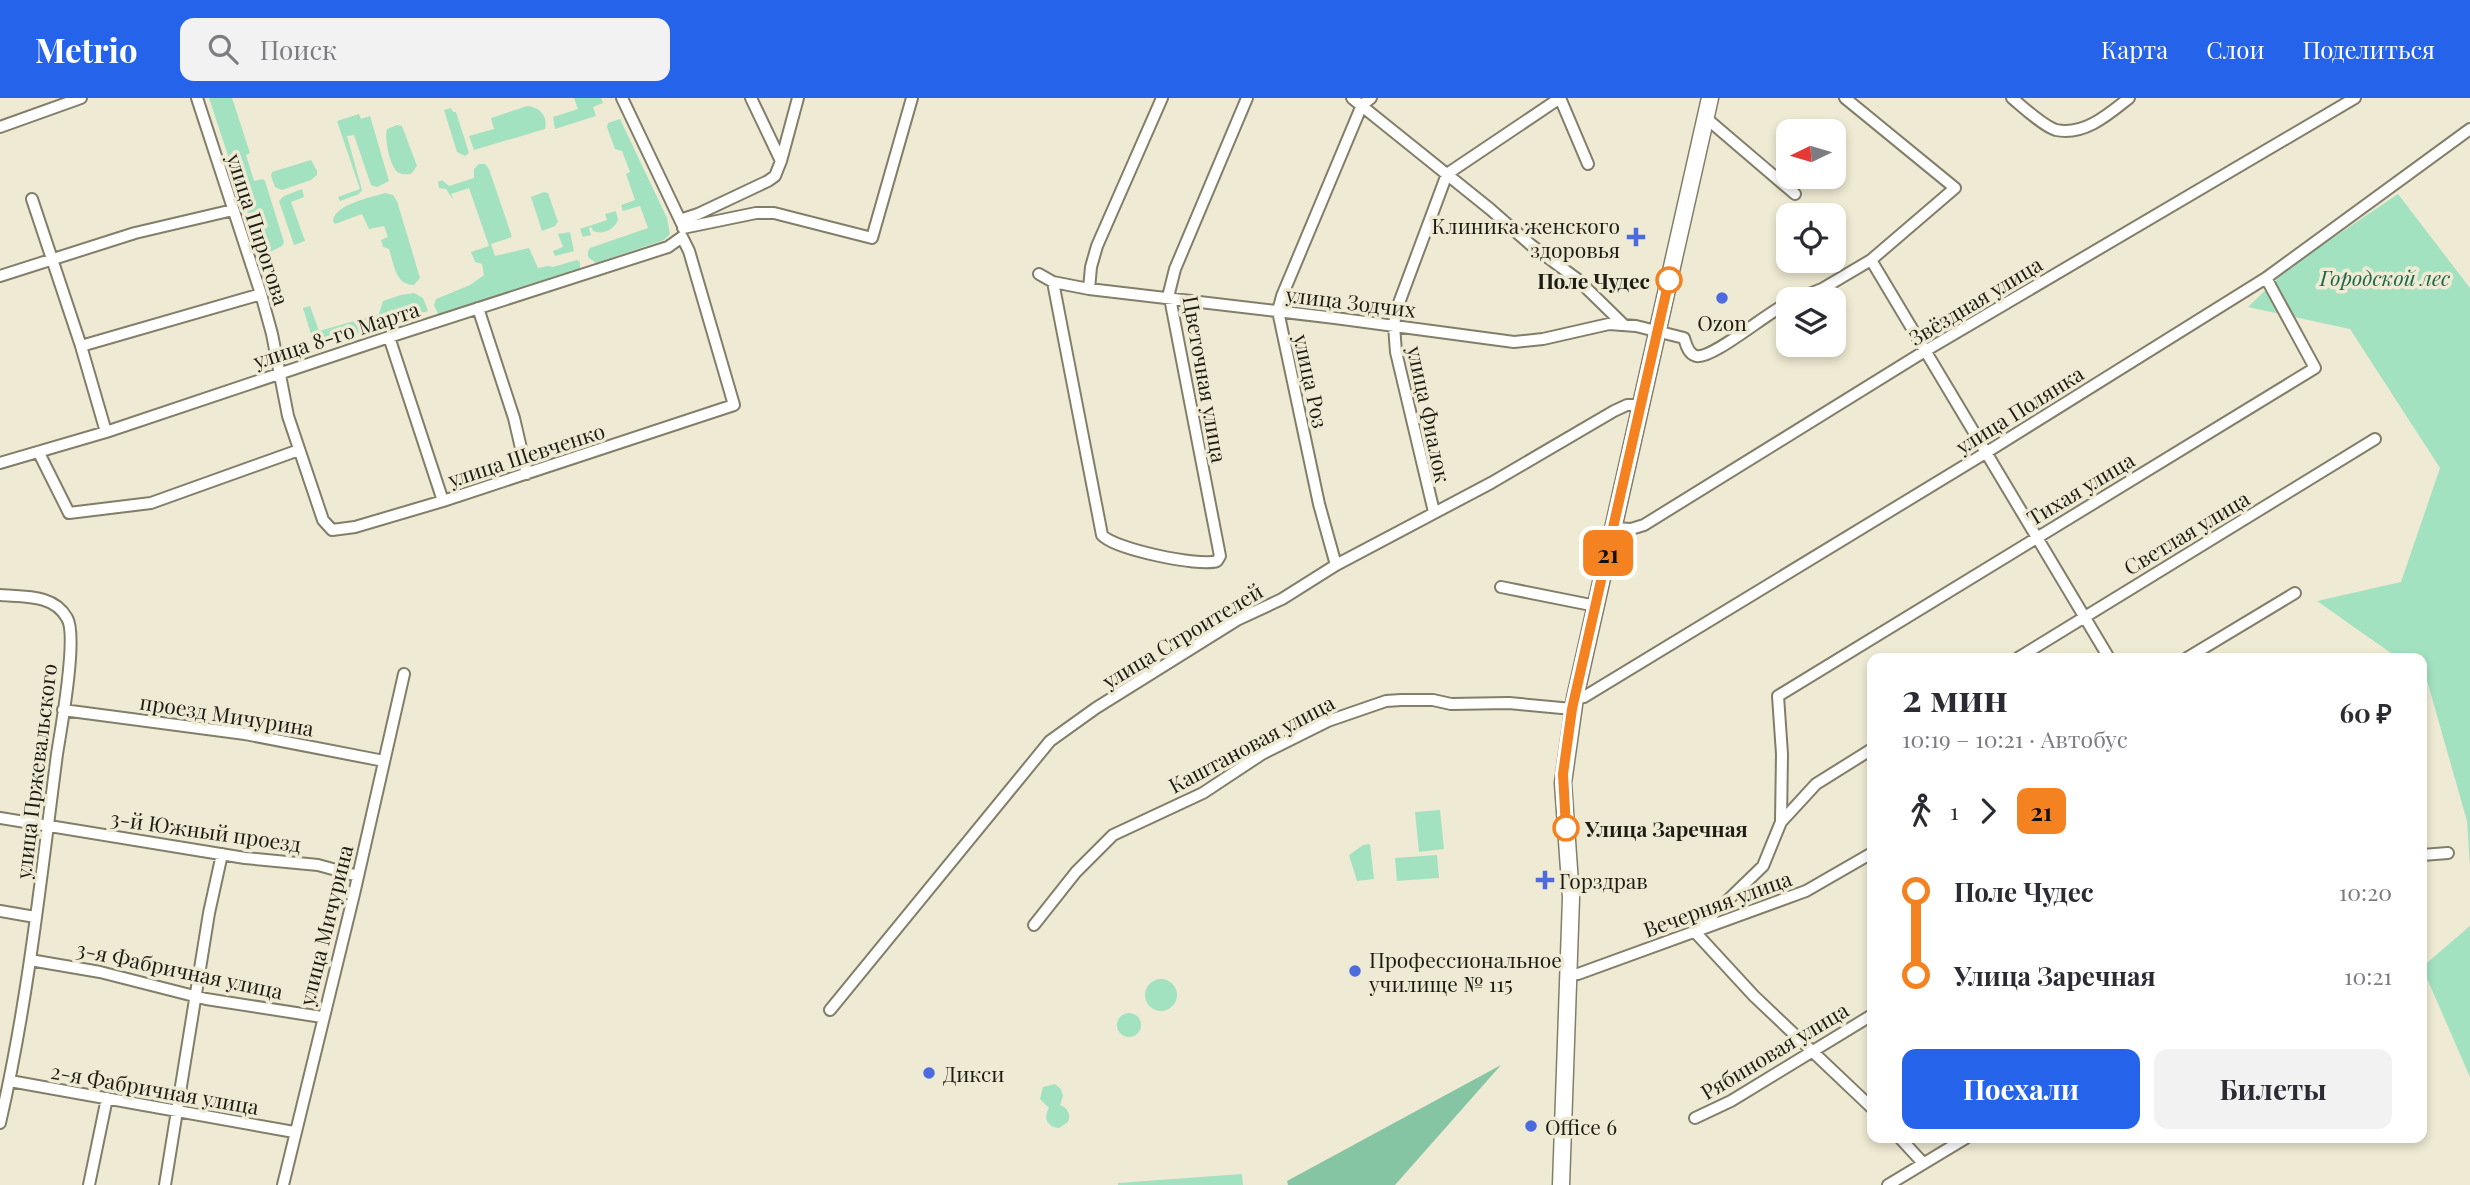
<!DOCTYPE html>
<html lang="ru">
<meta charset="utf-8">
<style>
:root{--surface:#fff;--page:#f2f2f3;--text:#2b2b33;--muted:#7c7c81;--accent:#2563eb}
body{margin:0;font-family:"Playfair Display",serif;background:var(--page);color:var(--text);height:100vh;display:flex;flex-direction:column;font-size:26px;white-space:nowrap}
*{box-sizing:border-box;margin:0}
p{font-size:23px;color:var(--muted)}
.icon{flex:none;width:38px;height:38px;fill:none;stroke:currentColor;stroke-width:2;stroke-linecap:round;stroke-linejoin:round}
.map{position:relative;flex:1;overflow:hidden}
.details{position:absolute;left:1867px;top:555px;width:560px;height:490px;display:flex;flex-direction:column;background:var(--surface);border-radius:14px;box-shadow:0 4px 10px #0003}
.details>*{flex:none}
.badge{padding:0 14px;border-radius:10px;font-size:24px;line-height:46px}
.needle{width:46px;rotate:265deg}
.controls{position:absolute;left:1776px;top:21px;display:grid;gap:14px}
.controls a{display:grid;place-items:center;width:70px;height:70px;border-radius:14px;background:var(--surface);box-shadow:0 4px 10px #0003;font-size:35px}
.map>.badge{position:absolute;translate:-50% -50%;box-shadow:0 0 0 4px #fff}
.legs{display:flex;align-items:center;gap:10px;height:77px;padding:0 35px;font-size:23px}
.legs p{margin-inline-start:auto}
.head{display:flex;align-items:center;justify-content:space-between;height:119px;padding:0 35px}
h1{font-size:38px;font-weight:700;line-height:52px}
.primary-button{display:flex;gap:14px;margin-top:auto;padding:14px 35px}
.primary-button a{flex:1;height:80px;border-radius:14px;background:var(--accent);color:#fff;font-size:28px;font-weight:700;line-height:80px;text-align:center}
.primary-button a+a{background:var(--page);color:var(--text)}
ul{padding:0 35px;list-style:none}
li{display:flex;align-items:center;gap:24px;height:84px;font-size:26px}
li i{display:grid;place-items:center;width:10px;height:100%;margin:0 9px;background:currentColor}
li i::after{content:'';width:18px;height:18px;margin:-9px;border:5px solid;border-radius:50%;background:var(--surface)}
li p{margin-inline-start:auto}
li:first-child i{background:linear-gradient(#0000 50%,currentColor 0)}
li:last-child i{background:linear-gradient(currentColor 50%,#0000 0)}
header{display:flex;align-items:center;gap:42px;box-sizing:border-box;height:98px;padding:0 35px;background:var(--accent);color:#fff}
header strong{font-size:33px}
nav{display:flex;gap:38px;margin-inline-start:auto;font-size:24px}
.search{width:490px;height:63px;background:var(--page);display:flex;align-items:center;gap:18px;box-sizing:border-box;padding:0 24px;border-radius:14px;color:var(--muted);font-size:26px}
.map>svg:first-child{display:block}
</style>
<header>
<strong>Metrio</strong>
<div class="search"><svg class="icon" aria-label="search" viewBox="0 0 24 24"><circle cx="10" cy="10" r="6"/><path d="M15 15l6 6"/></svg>Поиск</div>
<nav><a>Карта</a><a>Слои</a><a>Поделиться</a></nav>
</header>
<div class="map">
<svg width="2470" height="1087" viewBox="0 0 2470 1087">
<rect width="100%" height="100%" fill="#efead3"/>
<path fill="#a3e2c1" d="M209,0H232L250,55L246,57L254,83L263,81L265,83L284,144L282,148L268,155L272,172L267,176Z
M574,0H601L603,5L593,9L596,18L555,31L553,19L578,11Z
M527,8C540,9 548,18 545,31L474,52L469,38L494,31L491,20Z
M451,10L453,14H456L469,55L465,58L457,54L444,12Z
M359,16L361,21L370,18L389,83L377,89L371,87L354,37L347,38L362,92L359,96L340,103L338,99L360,91L337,23Z
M620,21L667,120L670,136L664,142L596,165L588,159V153L590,150L648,130L640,108L623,113L621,107L635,102L626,76L630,74L622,53L615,51L607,29L608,25Z
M397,27L402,28L417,68L411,76C407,76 403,77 399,75C390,71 384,40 387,31Z
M311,62L317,73V77L311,82L282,92L275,89L271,78L272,74Z
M479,66H485L489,71L512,139L491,146L495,158L529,150L538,170L548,168L553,169L577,162L580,164V171L438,216L434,207L436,201L470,187L484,177L482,166L475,164L471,154L489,148L469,90L451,96L454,103L446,91L439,90L438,84L442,82L449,88L474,80V71Z
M302,91L304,99L291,104L305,143L294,147L279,103L284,98Z
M544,94L548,95L558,124L555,128L542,133L531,99Z
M385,95L393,97L397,103L420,180L414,187C395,187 394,166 389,151L383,149L381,142L388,139L384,128L369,131L362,116L335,126L333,123C335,106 370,100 385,95Z
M2398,96L2470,190V768L2467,723L2426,579L2422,577V560H2398L2317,503L2401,484L2440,370L2350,231L2248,209L2291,168Z
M616,113L618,122C614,132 603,137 593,133L591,129L589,130L591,137L583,139L580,131L607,122L605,116Z
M570,134L574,153L555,158L553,153L563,149L558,136Z
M414,195L423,200L428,213L315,249L303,210L310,208L319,233L379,216L383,203L401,197Z
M1440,712L1444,751L1419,754L1415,714Z
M1370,746L1374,781L1357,783L1349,757L1363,747Z
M1437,757L1439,780L1397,783L1395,760Z
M2470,828V979L2422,869Z
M1145 897a16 16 0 1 1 32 0a16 16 0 1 1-32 0Z
M1117 927a12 12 0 1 1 24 0a12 12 0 1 1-24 0Z
M1055,986L1061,991L1063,998L1060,1007C1068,1010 1071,1016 1068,1024L1059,1030C1047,1029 1043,1020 1049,1010L1040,1001L1043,989Z
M1242,1076L1243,1087H1118V1085Z"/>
<path fill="#85c5a4" d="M1501,967L1395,1087H1288L1287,1083Z"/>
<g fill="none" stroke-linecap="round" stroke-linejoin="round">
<defs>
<path id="street" d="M197,0L261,196L272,236L288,318L323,422L332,432L355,429L443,403L734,307L689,153L682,139
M622,0L682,126
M1352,0L1490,111L1531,147L1577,181L1624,227
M1560,0L1588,66
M2012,0C2023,9 2043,28 2056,32C2084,38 2109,16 2129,0
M1706,20L1795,96
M0,29L81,0
M781,63L798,0
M32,101L81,248L106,334
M680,122L698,116L768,83L775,78L781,63L751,0
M683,130L756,115H774L872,140L912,0
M1871,162L2109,560
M1039,176L1053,184L1089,191L1335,220L1514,244L1543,241L1609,226L1636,228L1684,240C1686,246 1688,256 1696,258C1712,262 1769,213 1788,205
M0,178L135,135L233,112
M1053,184L1102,437C1114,451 1199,469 1217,463L1220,458L1169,195L1175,171L1247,0
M1089,191L1091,169L1097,148L1162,0
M1797,201L1822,191L1871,162L1955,90L1845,0
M478,210L514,320L527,376
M389,239L443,403
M81,248L261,196
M39,355L69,415L151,405L299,352
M0,365L106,334L389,239L668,149L682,139
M1434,414L1396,254L1394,228L1396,213L1447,76L1560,0
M1614,430L1631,431L1644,427L1925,253L2355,0
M1336,467L1319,406L1278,213L1282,198L1362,7L1371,0
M1501,489L1596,508
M0,497C24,499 54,496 67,520C78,538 61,631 57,656C41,779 28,904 0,1025
M2018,560L2375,341
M2187,560L2295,495
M1575,600L1584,599L1987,354L2266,180L2470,31
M63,612L245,636L384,663
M0,720L245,760L318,767L358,778
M1781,724L1816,686L1872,651
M2422,757L2448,755
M0,813L35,819
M1034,827L1076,774L1113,737L1203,695L1262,656L1328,623L1386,603L1401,602H1433L1451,606L1509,605L1572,611
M30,862L100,874L206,901L322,919
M1569,877L1578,876L1806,793L1872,755
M830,912L1050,643L1096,610L1237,522L1282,501L1336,467L1491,385L1614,313L1627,307H1642
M10,983L294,1034
M1872,1010L1754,898L1695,834L1763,768L1781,724L1782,656L1778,598L2315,270L2266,180
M1695,1020L1731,1003L1872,917
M1900,1040L1923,1065
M89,1087L107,1000
M165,1087L209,815L222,756
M283,1087L354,796L404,576
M1888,1087L1966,1040"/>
<path id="secondary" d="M1561,1087L1571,800L1563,685L1575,600L1710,0"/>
</defs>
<use href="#street" stroke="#827e6a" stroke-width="14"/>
<use href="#secondary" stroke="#827e6a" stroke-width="19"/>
<use href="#street" stroke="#fff" stroke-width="10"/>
<use href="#secondary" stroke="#fff" stroke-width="16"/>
</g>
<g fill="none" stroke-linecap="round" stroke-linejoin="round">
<defs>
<path id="line-1" d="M1566,730L1563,676L1572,611L1669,182"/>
</defs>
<use href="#line-1" stroke="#fff" stroke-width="16"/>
<use href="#line-1" stroke="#f58220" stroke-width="10"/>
</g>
<g fill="#4c6bdf" stroke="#efead3" stroke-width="2.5">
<path d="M1632.5 128.5h7v7h7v7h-7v7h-7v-7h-7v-7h7z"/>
<circle cx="1722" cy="200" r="7"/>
<path d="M1541.5 771.5h7v7h7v7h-7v7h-7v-7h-7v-7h7z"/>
<circle cx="1355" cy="873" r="7"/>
<circle cx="929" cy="975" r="7"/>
<circle cx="1531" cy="1028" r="7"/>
</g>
<g fill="#fff" stroke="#f58220" stroke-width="3.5">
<circle cx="1669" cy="182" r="12"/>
<circle cx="1566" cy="730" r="12"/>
</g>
<g text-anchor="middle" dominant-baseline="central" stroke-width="7" stroke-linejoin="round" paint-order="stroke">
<g font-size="21" fill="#1e1d15" stroke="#efead3" text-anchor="start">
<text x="1620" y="127" text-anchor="end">Клиника женского<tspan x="1620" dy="24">здоровья</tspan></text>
<text x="1722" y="224" text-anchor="middle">Ozon</text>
<text x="1559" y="782">Горздрав</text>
<text x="1369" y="861">Профессиональное<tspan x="1369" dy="24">училище № 115</tspan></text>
<text x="943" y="975">Дикси</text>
<text x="1545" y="1028">Office 6</text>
</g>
<g font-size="21" fill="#1e1d15" stroke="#efead3">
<text transform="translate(259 131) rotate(72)">улица Пирогова</text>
<text transform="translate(1975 202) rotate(-31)">Звёздная улица</text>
<text transform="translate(1351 203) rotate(7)">улица Зодчих</text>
<text transform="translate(336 236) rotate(-18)">улица 8-го Марта</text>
<text transform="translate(1206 281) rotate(80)">Цветочная улица</text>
<text transform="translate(1312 283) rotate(78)">улица Роз</text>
<text transform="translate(2019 311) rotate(-32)">улица Полянка</text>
<text transform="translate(1430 316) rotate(78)">улица Фиалок</text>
<text transform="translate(526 356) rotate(-18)">улица Шевченко</text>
<text transform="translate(2080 390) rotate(-31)">Тихая улица</text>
<text transform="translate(2186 434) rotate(-31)">Светлая улица</text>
<text transform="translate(1182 537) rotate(-31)">улица Строителей</text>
<text transform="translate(227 616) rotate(9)">проезд Мичурина</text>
<text transform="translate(1251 645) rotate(-28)">Каштановая улица</text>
<text transform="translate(35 673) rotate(-83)">улица Пржевальского</text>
<text transform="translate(206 732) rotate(8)">3-й Южный проезд</text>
<text transform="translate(1717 805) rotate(-20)">Вечерняя улица</text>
<text transform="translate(325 827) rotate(-76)">улица Мичурина</text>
<text transform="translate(180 871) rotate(12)">3-я Фабричная улица</text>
<text transform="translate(1774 952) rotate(-31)">Рябиновая улица</text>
<text transform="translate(155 990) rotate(10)">2-я Фабричная улица</text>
</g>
<g font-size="21" font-style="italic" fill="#1b6647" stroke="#efead3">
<text x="2385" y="179">Городской лес</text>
</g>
<g font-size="21" font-weight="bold" fill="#1e1d15" stroke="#efead3" text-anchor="end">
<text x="1650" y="182">Поле Чудес</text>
<text x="1585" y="730" text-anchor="start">Улица Заречная</text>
</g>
</g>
</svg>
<div class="controls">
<a><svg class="needle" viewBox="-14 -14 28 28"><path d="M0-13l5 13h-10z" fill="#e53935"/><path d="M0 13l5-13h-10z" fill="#7c7c81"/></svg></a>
<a><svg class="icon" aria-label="locate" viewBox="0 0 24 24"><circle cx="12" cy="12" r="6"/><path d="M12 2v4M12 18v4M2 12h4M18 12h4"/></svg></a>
<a><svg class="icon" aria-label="layers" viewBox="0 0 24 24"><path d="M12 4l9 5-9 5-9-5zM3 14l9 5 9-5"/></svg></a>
</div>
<b class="badge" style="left:1608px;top:455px;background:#f58220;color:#111">21</b>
<section class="details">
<div class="head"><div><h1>2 мин</h1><p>10:19 – 10:21 · Автобус</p></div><b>60 ₽</b></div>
<div class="legs"><svg class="icon" aria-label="walk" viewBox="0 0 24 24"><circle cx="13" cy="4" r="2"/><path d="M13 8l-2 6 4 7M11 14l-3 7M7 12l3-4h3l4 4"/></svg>1<svg class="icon" aria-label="forward" viewBox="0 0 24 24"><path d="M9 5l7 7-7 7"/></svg><b class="badge" style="background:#f58220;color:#111">21</b></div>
<ul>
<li><i style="color:#f58220"></i><b>Поле Чудес</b><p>10:20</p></li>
<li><i style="color:#f58220"></i><b>Улица Заречная</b><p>10:21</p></li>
</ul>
<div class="primary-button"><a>Поехали</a><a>Билеты</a></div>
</section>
</div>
